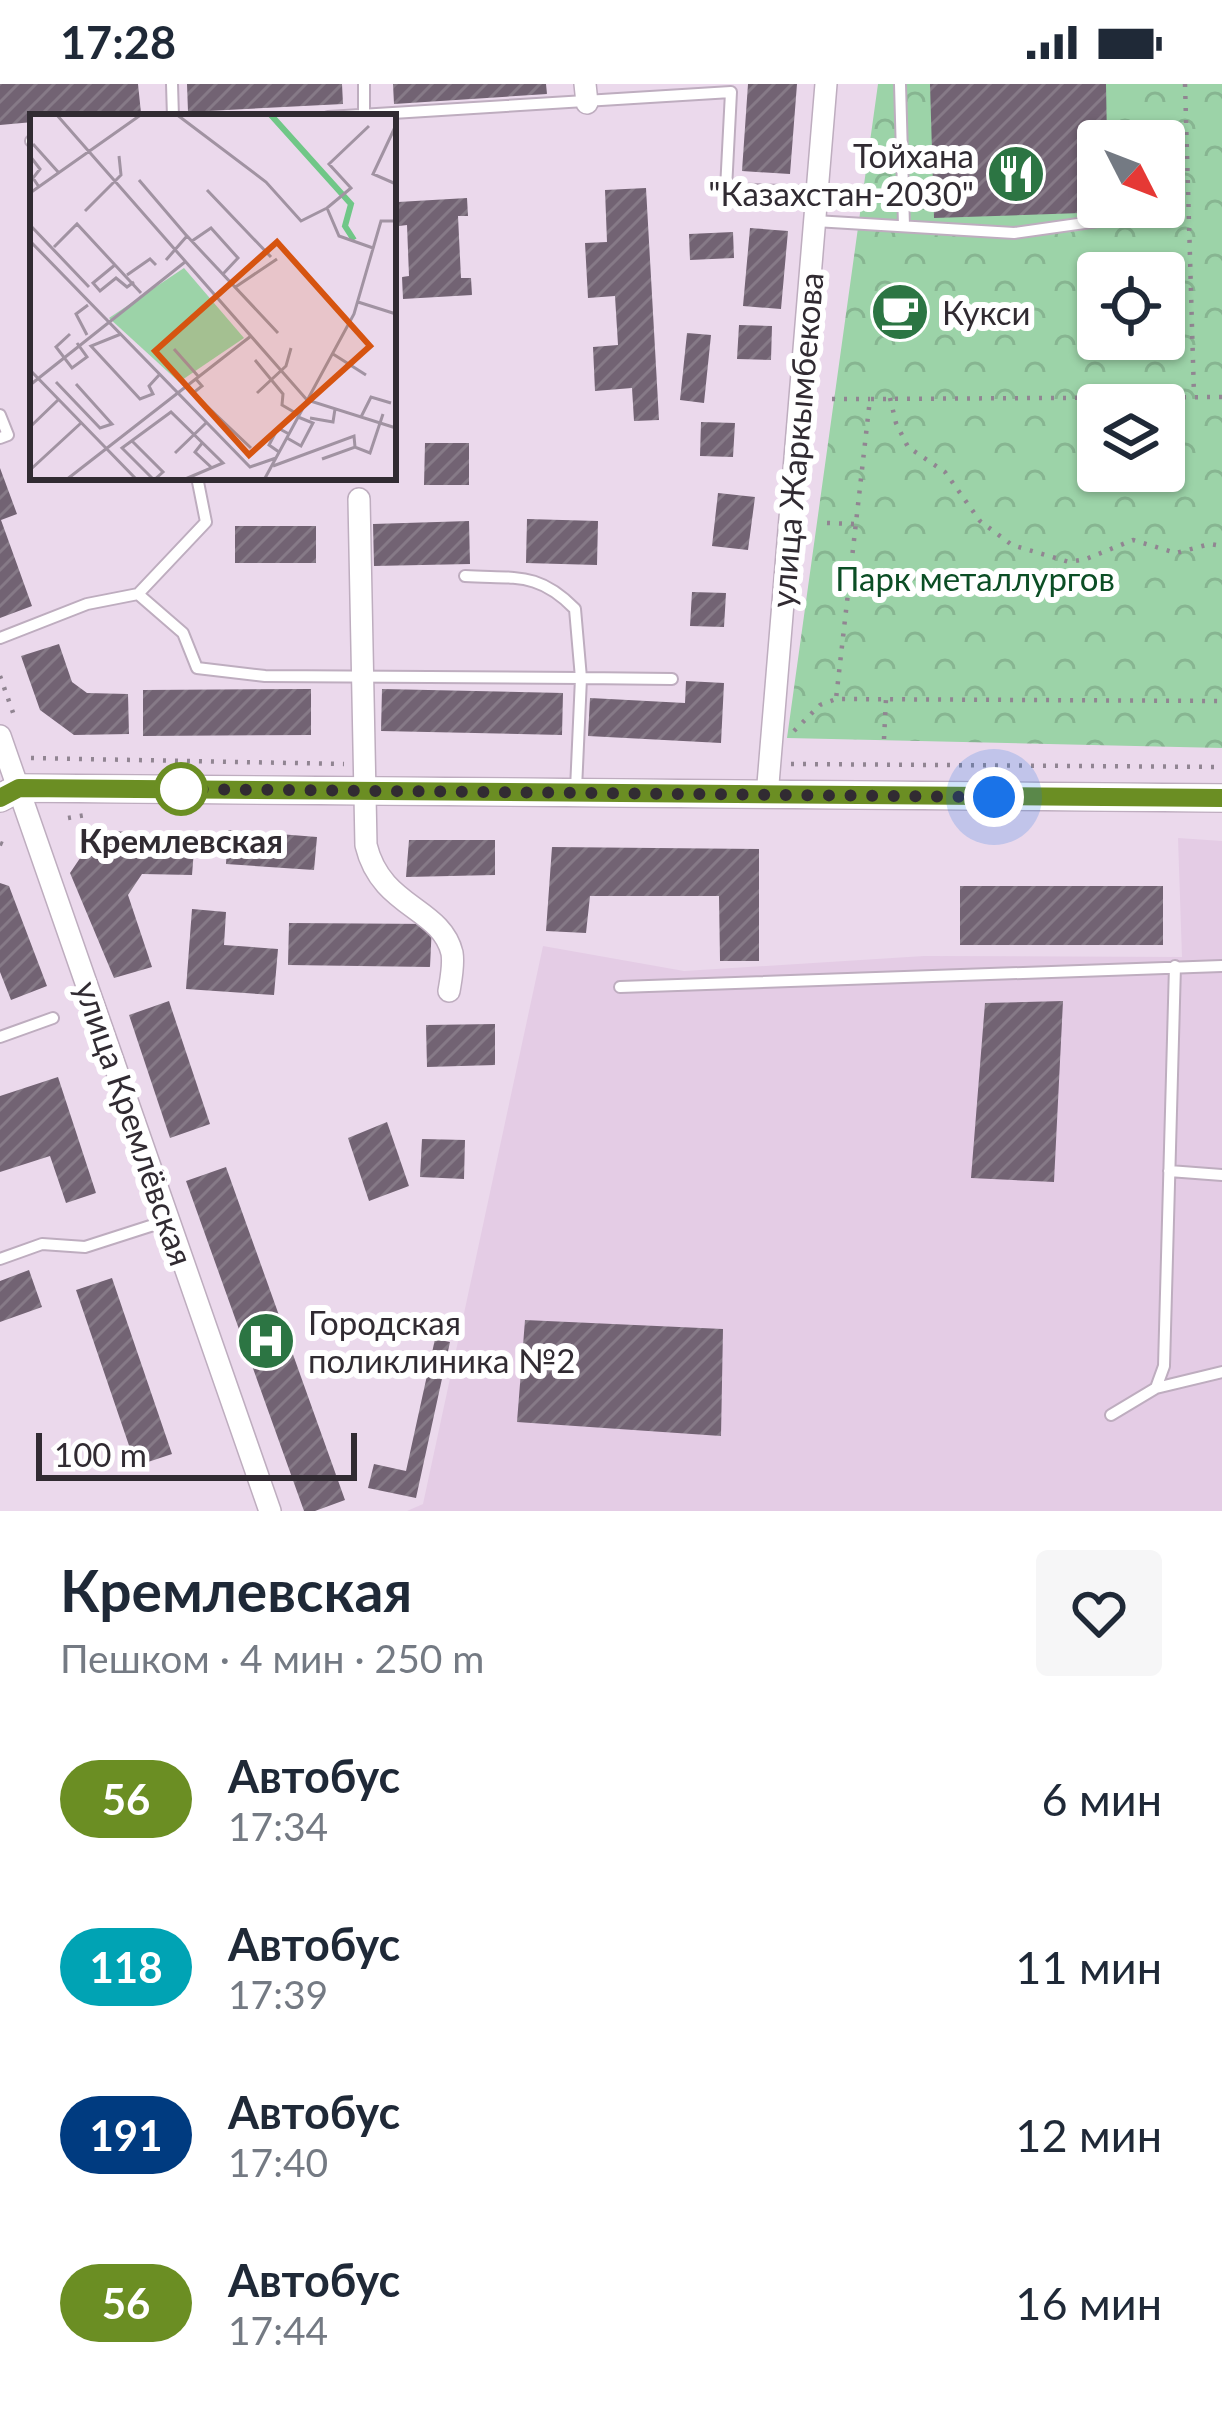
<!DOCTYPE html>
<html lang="ru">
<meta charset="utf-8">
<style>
:root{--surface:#fff;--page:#f6f6f7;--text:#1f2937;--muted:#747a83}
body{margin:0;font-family:Lato,sans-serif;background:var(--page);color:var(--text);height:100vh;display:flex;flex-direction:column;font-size:45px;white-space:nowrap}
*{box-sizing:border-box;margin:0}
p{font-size:39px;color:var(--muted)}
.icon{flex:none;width:66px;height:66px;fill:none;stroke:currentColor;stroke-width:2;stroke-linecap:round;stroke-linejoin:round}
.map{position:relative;height:1427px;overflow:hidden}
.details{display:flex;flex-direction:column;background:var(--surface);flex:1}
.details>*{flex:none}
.badge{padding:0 24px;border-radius:39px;font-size:42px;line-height:78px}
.needle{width:78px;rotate:132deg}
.tools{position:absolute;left:1077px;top:36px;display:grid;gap:24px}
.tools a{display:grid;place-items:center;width:108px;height:108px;border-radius:12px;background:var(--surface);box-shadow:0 3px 9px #0004;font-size:60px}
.scale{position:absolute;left:36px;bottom:30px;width:321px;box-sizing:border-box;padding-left:12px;border:6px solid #312b32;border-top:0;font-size:33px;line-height:42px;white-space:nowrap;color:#312b32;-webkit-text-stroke:9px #fff;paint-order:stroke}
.you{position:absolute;width:60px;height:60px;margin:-30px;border:9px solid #fff;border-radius:50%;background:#1a73e8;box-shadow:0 0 0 18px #1a73e833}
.map>.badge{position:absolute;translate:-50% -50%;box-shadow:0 0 0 6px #fff}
.round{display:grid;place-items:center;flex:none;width:126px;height:126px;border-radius:12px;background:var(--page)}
.overview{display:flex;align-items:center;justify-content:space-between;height:204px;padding:0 60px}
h1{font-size:57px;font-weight:700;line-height:90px}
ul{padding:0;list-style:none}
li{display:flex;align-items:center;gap:36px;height:168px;padding:0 60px}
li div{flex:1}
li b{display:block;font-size:45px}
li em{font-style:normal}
li .badge{min-width:132px;font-weight:700;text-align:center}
.status{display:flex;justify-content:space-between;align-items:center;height:84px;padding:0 60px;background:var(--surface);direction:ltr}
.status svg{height:33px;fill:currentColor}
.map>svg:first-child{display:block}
</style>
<div class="status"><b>17:28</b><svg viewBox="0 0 49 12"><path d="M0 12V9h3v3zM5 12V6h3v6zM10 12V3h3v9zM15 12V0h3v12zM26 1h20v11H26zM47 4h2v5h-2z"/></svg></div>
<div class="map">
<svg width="1222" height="1427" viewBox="0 0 1222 1427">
<defs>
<pattern id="park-crowns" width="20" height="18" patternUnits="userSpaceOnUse" patternTransform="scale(3)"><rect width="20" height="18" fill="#9cd3a8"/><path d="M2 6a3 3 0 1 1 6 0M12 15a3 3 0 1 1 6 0" fill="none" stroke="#87b591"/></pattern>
<pattern id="building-hatch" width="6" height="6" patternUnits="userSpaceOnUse" patternTransform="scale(3)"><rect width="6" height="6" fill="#726373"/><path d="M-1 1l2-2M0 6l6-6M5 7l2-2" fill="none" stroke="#867a87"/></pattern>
</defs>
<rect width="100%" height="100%" fill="#ebd9ec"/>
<path fill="#e4cce5" d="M1178,754L1222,757V1427H407L423,1420L543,862L684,887L924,872L1182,873Z"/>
<path fill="url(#park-crowns)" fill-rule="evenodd" d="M878,0H1222V664L787,654ZM1098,57H1164V123H1098ZM1098,189H1164V255H1098ZM1098,321H1164V387H1098Z"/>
<path fill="url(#building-hatch)" d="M0,0H138L141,29L33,33V38L0,41Z
M187,0H342L343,20L188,28Z
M393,0H546L547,10L394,20Z
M748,0H797L790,90L742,87Z
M930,0H1106L1107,57H1098V123H1109L1110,128L934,134Z
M646,104L659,336L634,337L632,304L595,307L593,263L618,261L615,212L588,214L585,159L607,158L605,106Z
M467,114L468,132H458L461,194H471L472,211L403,215L402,193L409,192L407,141L399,142L398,118Z
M750,144L788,147L781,225L743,222Z
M733,148L734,174L690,176L689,150Z
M739,241L772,242L771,276L737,275Z
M687,249L711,251L704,319L680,316Z
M701,338L735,339L733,373L700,372Z
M425,359H469V401H424Z
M0,384L17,430L1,436L32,522L0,534Z
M718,409L755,413L748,466L712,462Z
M527,435L598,437L597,481L526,479Z
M469,437L470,480L374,482L373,440Z
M235,442H316V479H235Z
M692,508L726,509L724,543L690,542Z
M59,560L72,598L87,609L128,610L129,650L74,651L40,626L21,572Z
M686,597L724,599L721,659L588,652L590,614L685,619Z
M311,605V651L143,652V606Z
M382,605L563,609L562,651L381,647Z
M99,746L195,753L192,791L142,790L128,811L152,883L114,894L70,789Z
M228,746L317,753L314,786L226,780Z
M409,756H495V791L406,793Z
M552,763L759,765V877H720L719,812H590L586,849L546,847Z
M0,799L9,802L47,902L11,916L0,888Z
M960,802H1163V861H960Z
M192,825L226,828L224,861L278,865L274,911L186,905Z
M289,839L432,840L430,883L288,881Z
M169,917L210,1040L170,1054L129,931Z
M1063,917L1054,1098L971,1094L985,919Z
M495,940V981L427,983L426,941Z
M58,993L96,1109L66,1119L50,1072L0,1088V1012Z
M387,1038L409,1102L369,1117L348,1054Z
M422,1055L465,1056L464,1095L420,1093Z
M226,1083L345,1416L315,1427H304L186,1097Z
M29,1186L42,1223L0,1238V1197Z
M112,1194L172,1370L136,1382L76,1206Z
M525,1236L723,1245L721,1352L517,1338Z
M435,1255L450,1258L416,1414L368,1404L374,1380L406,1387Z"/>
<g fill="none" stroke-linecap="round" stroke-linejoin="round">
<defs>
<path id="service" d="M172,0L173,33
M900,0L904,142
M328,33L731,8L726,105L816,108
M364,33V0
M31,57H33
M815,137L1014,149L1127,133
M0,331L8,351L0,354
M138,510L206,438L197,393
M0,554L87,520L138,510L183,549L197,584L265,592L581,594L575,525C538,487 515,495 465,492
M576,705L581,594L672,595
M620,903L1222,882
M0,953L53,934
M1169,1087L1222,1091
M0,1175L42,1160L85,1163L169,1136
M1156,1304L1222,1288
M1111,1331L1156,1304L1164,1282L1175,882"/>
<path id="minor" d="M585,0L587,19
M359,415L366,761C381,824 441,823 452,869C454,881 451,895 449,907
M0,652L270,1427
M767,712L826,0"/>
<path id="tertiary" d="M0,714L19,704L1222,714"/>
</defs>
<use href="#service" stroke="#beadbf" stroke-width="14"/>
<use href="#minor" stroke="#beadbf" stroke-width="24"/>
<use href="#tertiary" stroke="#beadbf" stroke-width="30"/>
<path stroke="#918592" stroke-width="4.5" stroke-dasharray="3 9" stroke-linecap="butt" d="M1185,0L1194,312
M1222,313L870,315L836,615L1222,617
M890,314L896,339L908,363L945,388L980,437L1012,461L1069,478L1086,475L1133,456L1176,469L1210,460L1222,462
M832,315H870
M827,439L856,440
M0,592L16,637
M794,647L820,621L836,615
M884,655L886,615
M31,674L344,680
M791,680L1222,683
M68,734L91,730
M0,759L7,762"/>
<use href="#service" stroke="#fff" stroke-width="10"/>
<use href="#minor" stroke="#fff" stroke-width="21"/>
<use href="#tertiary" stroke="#fff" stroke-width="27"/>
</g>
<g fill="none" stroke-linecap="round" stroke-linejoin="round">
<defs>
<path id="line" d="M0,714L19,704L1222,714"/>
</defs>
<use href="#line" stroke="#fff" stroke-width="27"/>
<use href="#line" stroke="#6b8e23" stroke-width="18"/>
<path stroke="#312b32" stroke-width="12" stroke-dasharray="0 21.6" d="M181,705L994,713"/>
</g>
<defs>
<symbol id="restaurant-disc" viewBox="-11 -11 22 22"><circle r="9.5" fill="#2c7543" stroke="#fff"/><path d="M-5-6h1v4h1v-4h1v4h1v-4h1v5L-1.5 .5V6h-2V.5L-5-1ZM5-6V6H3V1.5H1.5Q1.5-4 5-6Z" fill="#fff"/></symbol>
<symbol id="cafe-disc" viewBox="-11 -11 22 22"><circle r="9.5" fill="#2c7543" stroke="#fff"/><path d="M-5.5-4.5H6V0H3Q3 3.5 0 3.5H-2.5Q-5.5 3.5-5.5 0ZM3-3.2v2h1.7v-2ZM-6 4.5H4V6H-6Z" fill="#fff"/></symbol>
<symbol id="hospital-disc" viewBox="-11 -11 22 22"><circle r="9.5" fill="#2c7543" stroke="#fff"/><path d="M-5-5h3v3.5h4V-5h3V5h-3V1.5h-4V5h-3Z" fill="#fff"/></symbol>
</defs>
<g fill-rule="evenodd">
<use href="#restaurant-disc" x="983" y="57" width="66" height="66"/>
<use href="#cafe-disc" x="867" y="195" width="66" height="66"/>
<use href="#hospital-disc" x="233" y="1224" width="66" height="66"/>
</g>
<circle fill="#fff" stroke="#6b8e23" stroke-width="6" cx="181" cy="705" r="24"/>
<g text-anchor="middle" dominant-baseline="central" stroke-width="12" stroke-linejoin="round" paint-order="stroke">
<g font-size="33" fill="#312b32" stroke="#fff" text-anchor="start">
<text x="974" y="71" text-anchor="end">Тойхана<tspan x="974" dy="38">"Казахстан-2030"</tspan></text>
<text x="942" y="228">Кукси</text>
<text x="308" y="1238">Городская<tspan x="308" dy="38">поликлиника №2</tspan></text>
</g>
<g font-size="33" fill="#312b32" stroke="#fff">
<text transform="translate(796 356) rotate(-85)">улица Жаркымбекова</text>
<text transform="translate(135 1039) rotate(71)">улица Кремлёвская</text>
</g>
<g font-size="33" fill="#0b4e25" stroke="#fff">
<text x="975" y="494">Парк металлургов</text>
</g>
<g font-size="33" font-weight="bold" fill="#312b32" stroke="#fff">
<text x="181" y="756">Кремлевская</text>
</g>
</g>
<g transform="translate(30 30)">
<rect width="366" height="366" fill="#ebd9ec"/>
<path d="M154,154L214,224L149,268L79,204Z" fill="#9cd3a8"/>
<path fill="none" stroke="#70c787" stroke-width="6" d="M240,0L321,90L315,112L324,126"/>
<path fill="none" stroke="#a193a2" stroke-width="3" d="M26,0L277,286L366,314M146,0L236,68L271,107L297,94M366,11L343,60L366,70M339,12L299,50L321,74L297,94L309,122L343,134M3,30L29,59M0,42L10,55L3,64L9,73M109,66L156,121M177,76L241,143M0,79L112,0M55,97L91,61L89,42M0,111L59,173M0,127L220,353L246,344M162,127L181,114L208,144L192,161M24,133L47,110L111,179M136,146L157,122L248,219M86,150L63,169L70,177L86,164L97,173L104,168M97,161L120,145L126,151M204,174L247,145M328,188L366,200M40,220L26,233L42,254L57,243L47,229M91,220L61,232L110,285L123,280L119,272L130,260M57,221L46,200L58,191M144,235L168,262M303,240L336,261M225,246L253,280L252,291L269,301M0,256L107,366M165,264L172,272L163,279L221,334M26,268L70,314L82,310L46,270M0,271L155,148M227,279L256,252L261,234M331,303L341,283L361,289M280,304L303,308L305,295M0,313L28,286M257,324L271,332L283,309L268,303M102,327L133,358L124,366M173,328L165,338L182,354M249,338L239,331L248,314L259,320M145,339L176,309M292,345L325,333L340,339L353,300M243,352L324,322L325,333M0,356L51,309M36,366L221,222M124,366L92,334L141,298L193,349L153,366M234,366L324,200L351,107H366"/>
<path fill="#d65410" fill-opacity="0.15" stroke="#d65410" stroke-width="6" d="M247,128L340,232L219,341L125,237Z"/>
<rect width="366" height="366" fill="none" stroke="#312b32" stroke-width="6"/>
</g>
</svg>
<div class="tools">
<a><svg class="needle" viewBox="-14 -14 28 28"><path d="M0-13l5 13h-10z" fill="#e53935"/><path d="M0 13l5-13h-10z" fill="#747a83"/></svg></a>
<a><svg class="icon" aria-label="locate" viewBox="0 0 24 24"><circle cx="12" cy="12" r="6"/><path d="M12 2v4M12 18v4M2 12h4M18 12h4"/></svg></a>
<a><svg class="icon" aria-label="layers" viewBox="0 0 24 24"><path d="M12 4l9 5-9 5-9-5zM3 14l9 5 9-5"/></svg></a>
</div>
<div class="scale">100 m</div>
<div class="you" style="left:994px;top:713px"></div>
</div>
<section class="details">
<div class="overview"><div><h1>Кремлевская</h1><p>Пешком · 4 мин · 250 m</p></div><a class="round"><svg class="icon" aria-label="heart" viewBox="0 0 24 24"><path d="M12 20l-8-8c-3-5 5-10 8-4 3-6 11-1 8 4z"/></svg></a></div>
<ul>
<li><span class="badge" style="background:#6b8e23;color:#fff">56</span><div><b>Автобус</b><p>17:34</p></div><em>6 мин</em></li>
<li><span class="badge" style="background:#00a3b4;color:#fff">118</span><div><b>Автобус</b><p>17:39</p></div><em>11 мин</em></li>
<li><span class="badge" style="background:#003b80;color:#fff">191</span><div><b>Автобус</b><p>17:40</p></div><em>12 мин</em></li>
<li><span class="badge" style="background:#6b8e23;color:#fff">56</span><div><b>Автобус</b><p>17:44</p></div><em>16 мин</em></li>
</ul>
</section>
